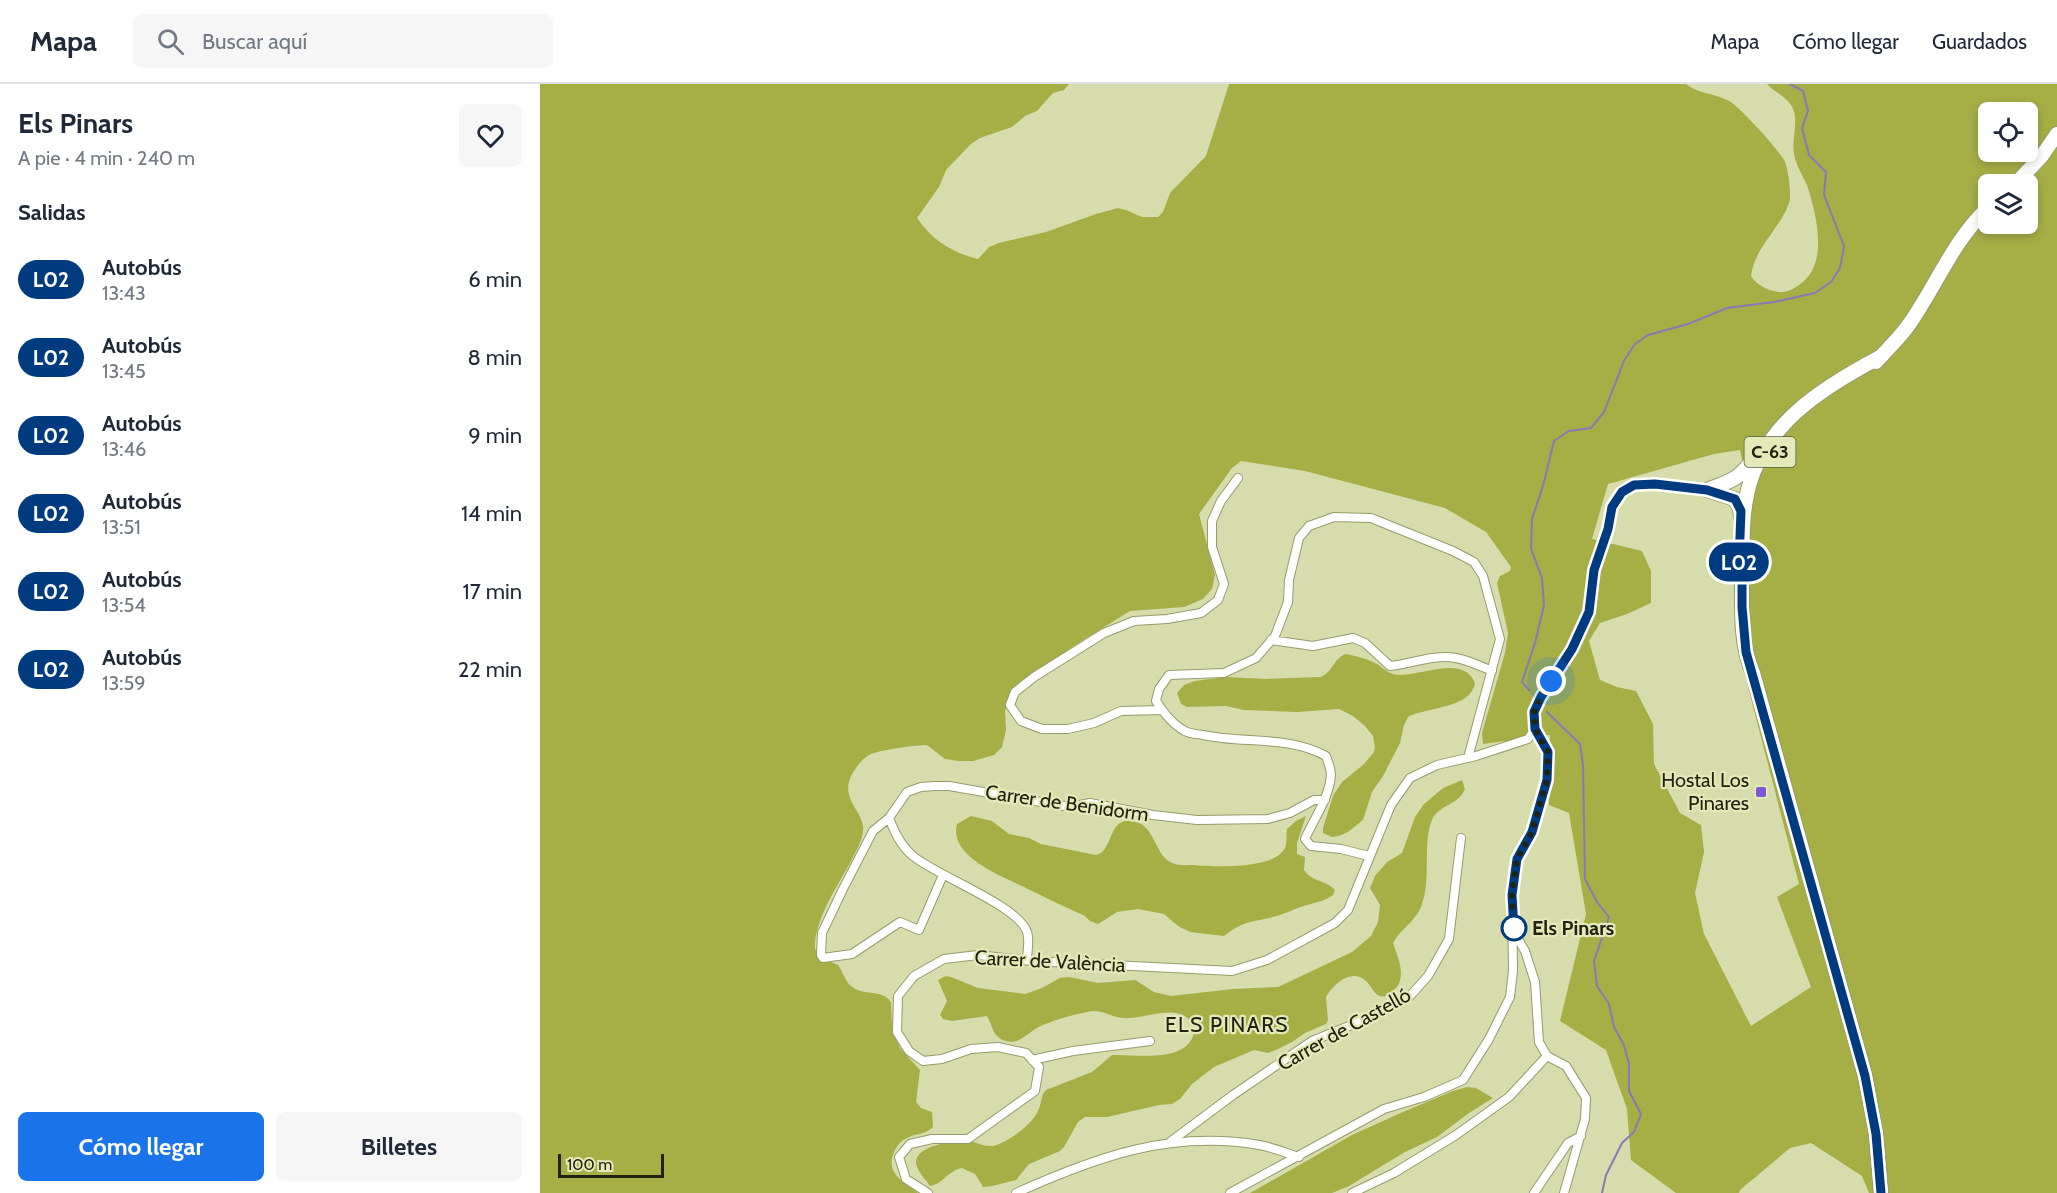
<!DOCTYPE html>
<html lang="es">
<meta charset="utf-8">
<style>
:root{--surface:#fff;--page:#f6f6f7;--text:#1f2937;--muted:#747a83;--line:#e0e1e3;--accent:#1a73e8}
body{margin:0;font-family:Cabin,sans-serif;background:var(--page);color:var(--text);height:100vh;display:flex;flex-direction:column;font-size:22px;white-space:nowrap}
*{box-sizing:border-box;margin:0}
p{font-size:20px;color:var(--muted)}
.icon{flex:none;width:33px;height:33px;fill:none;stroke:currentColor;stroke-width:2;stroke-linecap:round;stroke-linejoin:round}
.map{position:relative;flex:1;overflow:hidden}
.drawer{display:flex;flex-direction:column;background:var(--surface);width:540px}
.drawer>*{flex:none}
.badge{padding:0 12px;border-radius:20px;font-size:21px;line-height:39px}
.buttons{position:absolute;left:1438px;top:18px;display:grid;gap:12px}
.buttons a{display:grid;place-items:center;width:60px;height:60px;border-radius:9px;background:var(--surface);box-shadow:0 3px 9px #0003;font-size:30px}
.scale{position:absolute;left:18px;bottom:15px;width:106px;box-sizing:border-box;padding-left:6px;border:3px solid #212310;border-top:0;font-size:16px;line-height:21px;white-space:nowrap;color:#212310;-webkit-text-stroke:4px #e3e9b8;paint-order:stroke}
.you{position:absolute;width:30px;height:30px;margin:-15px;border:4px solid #fff;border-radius:50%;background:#1a73e8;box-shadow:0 0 0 9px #1a73e833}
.map>.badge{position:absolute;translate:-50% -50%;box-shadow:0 0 0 3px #fff}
h2{padding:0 18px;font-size:22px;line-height:54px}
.round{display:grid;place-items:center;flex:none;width:63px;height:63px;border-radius:9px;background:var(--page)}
.head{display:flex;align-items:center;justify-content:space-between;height:102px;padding:0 18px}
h1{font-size:28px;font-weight:700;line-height:45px}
.cta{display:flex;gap:12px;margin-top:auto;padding:12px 18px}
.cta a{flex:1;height:69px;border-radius:9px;background:var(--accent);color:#fff;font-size:24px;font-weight:700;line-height:69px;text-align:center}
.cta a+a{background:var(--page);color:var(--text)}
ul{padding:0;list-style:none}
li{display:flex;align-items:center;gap:18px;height:78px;padding:0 18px}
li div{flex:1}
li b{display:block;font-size:22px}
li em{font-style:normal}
li .badge{min-width:66px;font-weight:700;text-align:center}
header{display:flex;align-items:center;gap:36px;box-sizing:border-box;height:84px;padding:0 30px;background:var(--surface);border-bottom:2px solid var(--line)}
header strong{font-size:28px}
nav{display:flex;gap:33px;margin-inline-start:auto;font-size:21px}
.search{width:420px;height:54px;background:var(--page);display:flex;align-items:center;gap:15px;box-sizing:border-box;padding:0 21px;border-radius:9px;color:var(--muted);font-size:22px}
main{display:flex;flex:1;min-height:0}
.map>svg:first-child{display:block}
</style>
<header>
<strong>Mapa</strong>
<div class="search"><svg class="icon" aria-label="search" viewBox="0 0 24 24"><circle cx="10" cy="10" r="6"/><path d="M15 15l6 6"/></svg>Buscar aquí</div>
<nav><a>Mapa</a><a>Cómo llegar</a><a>Guardados</a></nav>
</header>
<main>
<section class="drawer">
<div class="head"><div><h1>Els Pinars</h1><p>A pie · 4 min · 240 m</p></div><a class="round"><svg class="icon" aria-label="heart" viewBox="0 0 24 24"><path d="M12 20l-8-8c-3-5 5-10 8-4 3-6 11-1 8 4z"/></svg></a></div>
<h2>Salidas</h2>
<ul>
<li><span class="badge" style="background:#003b80;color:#fff">L02</span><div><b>Autobús</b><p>13:43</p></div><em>6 min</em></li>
<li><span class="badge" style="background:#003b80;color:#fff">L02</span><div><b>Autobús</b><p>13:45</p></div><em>8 min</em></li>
<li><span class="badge" style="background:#003b80;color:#fff">L02</span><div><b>Autobús</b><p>13:46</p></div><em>9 min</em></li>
<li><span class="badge" style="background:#003b80;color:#fff">L02</span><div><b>Autobús</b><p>13:51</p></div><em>14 min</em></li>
<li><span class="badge" style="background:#003b80;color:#fff">L02</span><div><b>Autobús</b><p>13:54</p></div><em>17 min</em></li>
<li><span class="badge" style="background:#003b80;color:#fff">L02</span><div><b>Autobús</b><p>13:59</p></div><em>22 min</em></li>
</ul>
<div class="cta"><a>Cómo llegar</a><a>Billetes</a></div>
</section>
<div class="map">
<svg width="1517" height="1109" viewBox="0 0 1517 1109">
<rect width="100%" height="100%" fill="#d6dcab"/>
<path fill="#a6ae46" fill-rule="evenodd" d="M0,0H529L524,6L513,9L497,27L485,32L472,43L440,54L431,60L406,86L399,103L377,134C393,157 411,168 438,175L449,163L459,159L506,148L556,130L578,124L586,126L602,133H618L623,128L630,109L666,72L689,0H1146C1158,10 1175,9 1189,17C1199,22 1241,68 1245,78C1248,85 1252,112 1249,119C1240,145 1215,162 1211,192C1217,202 1230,208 1242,208C1248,208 1253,205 1259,201C1289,181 1277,134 1268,104C1264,93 1256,82 1254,70C1251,56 1259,38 1253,25C1248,13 1235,9 1227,0H1517V1109H1329L1322,1092L1271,1059L1250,1064L1200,1106L1199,1109H1136L1091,1076L1087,1025L1066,966L1020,937L1046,830L1029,729L1009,721L1010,651L943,660L942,649L965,569L968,549L957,499L960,492L970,487L971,483L946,448L905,424L765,387L701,377L692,384L659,430L675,491L672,505L663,515L644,523L590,527L532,563L471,610L465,627L466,646L462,663L454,671L433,677H419L405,675L387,661C376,661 338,666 329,671C324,674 319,679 316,684C294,714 326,727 323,747C322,757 317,765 313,773C299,801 274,834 275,865L286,876L298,881C303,888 305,897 311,902C323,913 342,904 351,918L352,942L360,964L380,986L376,1018L381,1024L392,1028L393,1043C385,1051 376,1049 367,1054C361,1056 357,1062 354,1068C345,1090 363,1097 378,1109H0ZM1449,28H1488V68H1449ZM1449,100H1488V140H1449ZM1200,366L1204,385L1191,478L1208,603L1259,800L1237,813L1271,903L1211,942L1164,850L1155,809L1164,768L1161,741L1140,729L1114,680L1113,640L1096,607L1077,603L1060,596L1049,557L1060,539L1087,530L1111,519V487L1102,467L1052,455L1068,400L1174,370Z
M806,570C815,572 824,574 833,578C840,581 846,588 853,590C876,596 922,568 935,599C931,625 885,623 868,633L864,641L860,659L843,692L832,708L823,736L808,748L799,752L792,753L783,749V744L793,712L802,698L824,680L834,668L835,663L833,652L825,642L813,632L799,625L757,628L704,626L686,622L647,623L641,620L637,609L644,601L655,597L686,593L726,595L780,593C793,589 793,574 806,570Z
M922,696L925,705C919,721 898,721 892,736C882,759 892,796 881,823C876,837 860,845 853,859C858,874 868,894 853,907C849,910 845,914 840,912C835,911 831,902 827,898C813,883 794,899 786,913L788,936L786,940L765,949L752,958L736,966L728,969L714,966L674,983L652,1000L640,1015L632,1020L619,1021L567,1033H545L538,1038L524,1063L520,1067L489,1080L476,1096L452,1102L443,1103L435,1090L422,1084C409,1086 403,1100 390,1102C386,1096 376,1086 376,1078C376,1062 412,1057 424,1057C437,1057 447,1066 459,1060C473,1054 491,1041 498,1027C502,1020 500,1012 506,1006L552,988L572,971C598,970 651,981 655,944C642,915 606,936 583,934C570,933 561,924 547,928C532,931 517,935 503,941C489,946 482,961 466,957C452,953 453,942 447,932L412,937L403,935L400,931L407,917L398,896L406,892L411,893L438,904L485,910L502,904L520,894L529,893L558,899L595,896L614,908L631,912L693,905L738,903L812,868L831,852L838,838L840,821L830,804L835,792L847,778L862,769L875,733L884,720L903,704Z
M431,732L452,737L469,750L489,754L501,760L556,771C573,767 568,737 588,737C617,737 612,770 632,779C639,782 647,781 654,781C675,783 729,785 743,767C748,762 746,752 747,745L756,737L766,732L757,759V770L765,773L764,786C772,798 786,796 795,806L793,811C785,817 777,818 767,821C758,823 749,828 740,831C715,839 707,834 684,852L650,848L638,842L624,830L598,825L577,828L558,840L550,837L545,832C525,823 506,814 486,804C464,793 408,773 417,740Z
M927,1003L936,1004L953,1014L929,1029L897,1053L865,1068L809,1102L792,1109H710L812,1051L863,1028L913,1007Z"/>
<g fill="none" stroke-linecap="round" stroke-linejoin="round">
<path stroke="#887ab4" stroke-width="2" d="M989,606L982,598L995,559L1004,521L1002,494L991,465L992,435L1003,402L1014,357L1029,347L1051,344L1064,328L1084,277L1095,260L1108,251L1148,240L1187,224L1234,218L1275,209L1291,198L1300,184L1304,162L1284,111L1286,88L1269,71L1262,44L1268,27L1263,7L1250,0
M1007,628L1040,660L1043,681L1045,795L1057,818L1069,833L1054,877L1057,902L1069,920L1074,943L1084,961L1089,980V1007L1101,1030L1094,1048L1082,1059L1066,1091L1062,1109"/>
<defs>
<path id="minor" d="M731,556L773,562L813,554L825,559L850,582C871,580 894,570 916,574C928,576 940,582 952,587
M622,626L581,627L554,639L528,645H502L481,637L470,621L475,608L494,593L564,549L594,537L627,535L661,529L678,516L684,500L672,463V437L681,417L698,394
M349,734L333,747L303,805L282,849L281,871L283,874L312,870L360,838L379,846L403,791
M829,772L801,765L771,762L765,755C774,734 789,715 791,691C791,685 788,678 786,672C747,651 704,660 663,651C657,650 650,650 645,647C632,640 624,629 616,617L619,605L629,591L684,589L716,574L735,552L748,518L749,496L759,454L769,442L794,433L831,434L913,467L934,478L943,492L960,555L928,674
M974,848L985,867L995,898L999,958L1007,972L1026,982L1046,1014L1045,1035L1024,1109
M487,876C487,868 490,856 487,848C479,822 397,792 373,772C361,762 355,749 349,734L367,708L381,703L395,702H409L530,723L550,719L613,731L657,736L728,735L750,729L774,716H785
M492,976L533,967L610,957
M630,1058L693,1011L772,957L824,936L870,912L888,892L909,855L921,754
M388,1109L366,1095L359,1073L370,1060L392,1055H428L495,1007L499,983L486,969L458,963L431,965L402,975L383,977L369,967L357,948L358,912L374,892L404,875L438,871L492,877L692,887L727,876L795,839L808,826L851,721L870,694L897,681L936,672L988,655L995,645
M476,1109C556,1073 630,1046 719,1061C732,1063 746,1069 759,1073
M690,1109L844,1025L884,1013L923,996L949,955L970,913L973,887L972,811L977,775L992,748L1007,696L1008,668L995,645V628L1001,613L1032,565L1049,527L1054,486L1068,445L1072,423L1082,408L1094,401L1115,400L1167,406
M812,1109L854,1089L916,1051L969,1013L1007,972
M994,1109L1028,1059L1041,1052"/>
<path id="primary" d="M1475,100L1501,73L1517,50
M1336,278C1347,265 1360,254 1370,239C1397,200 1414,155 1449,123
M1167,406L1195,415L1200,424L1201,433
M1167,406C1190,397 1199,396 1213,375
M1341,1109L1336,1050L1325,991L1213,589C1200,560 1202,525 1202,494C1203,468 1201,441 1206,416C1218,343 1281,304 1342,272"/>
</defs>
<use href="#minor" stroke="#969b6c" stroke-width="10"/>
<use href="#primary" stroke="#969b6c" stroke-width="16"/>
<use href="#minor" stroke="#fff" stroke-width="8"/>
<use href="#primary" stroke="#fff" stroke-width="14"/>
</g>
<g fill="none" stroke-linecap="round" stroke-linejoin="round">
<defs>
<path id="line" d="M974,846L972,811L977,775L992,748L1007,696L1008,668L995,645L994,628L1001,613L1032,565L1049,528L1054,486L1068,445L1072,423L1082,408L1094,401L1115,400L1167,406L1195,415L1201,427L1199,478L1202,492V523L1206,568L1325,992L1336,1050L1341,1109"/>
</defs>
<use href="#line" stroke="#fff" stroke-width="14"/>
<use href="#line" stroke="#003b80" stroke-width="9"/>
<path stroke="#212310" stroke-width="6" stroke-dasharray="0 10.8" d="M974,844L972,811L977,775L992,748L1007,696L1008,668L995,645L994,628L1001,613L1011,597"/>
</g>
<rect fill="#7c58d2" stroke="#e3e9b8" stroke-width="2" x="1215" y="702" width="12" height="12" rx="3"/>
<circle fill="#fff" stroke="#003b80" stroke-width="3" cx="974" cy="844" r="12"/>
<g text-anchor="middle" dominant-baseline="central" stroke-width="4.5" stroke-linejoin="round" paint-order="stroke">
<rect fill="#e3e9b8" stroke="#5b5e42" stroke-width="1.5" x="1204.5" y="353" width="51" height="30" rx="4.5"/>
<g font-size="18" font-weight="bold" fill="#212310">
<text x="1230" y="368">C-63</text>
</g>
<g font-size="20" fill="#212310" stroke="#e3e9b8" text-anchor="end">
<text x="1209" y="696">Hostal Los<tspan x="1209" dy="23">Pinares</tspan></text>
</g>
<g font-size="20" fill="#212310" stroke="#e3e9b8">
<text transform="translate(527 719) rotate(8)">Carrer de Benidorm</text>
<text transform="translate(510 877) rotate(3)">Carrer de València</text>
<text transform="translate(804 945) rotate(-29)">Carrer de Castelló</text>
</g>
<g font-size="20" font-weight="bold" fill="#212310" stroke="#e3e9b8" text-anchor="start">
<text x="992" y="844">Els Pinars</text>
</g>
<g font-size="21" letter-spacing="1.5" fill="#212310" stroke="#e3e9b8">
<text x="687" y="940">ELS PINARS</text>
</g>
</g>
</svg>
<div class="buttons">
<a><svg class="icon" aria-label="locate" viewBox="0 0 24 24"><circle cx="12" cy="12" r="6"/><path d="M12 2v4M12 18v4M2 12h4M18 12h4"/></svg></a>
<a><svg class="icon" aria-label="layers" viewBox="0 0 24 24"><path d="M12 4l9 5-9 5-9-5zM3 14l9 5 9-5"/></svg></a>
</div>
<div class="scale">100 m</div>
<div class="you" style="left:1011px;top:597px"></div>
<b class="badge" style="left:1199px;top:478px;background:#003b80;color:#fff">L02</b>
</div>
</main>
